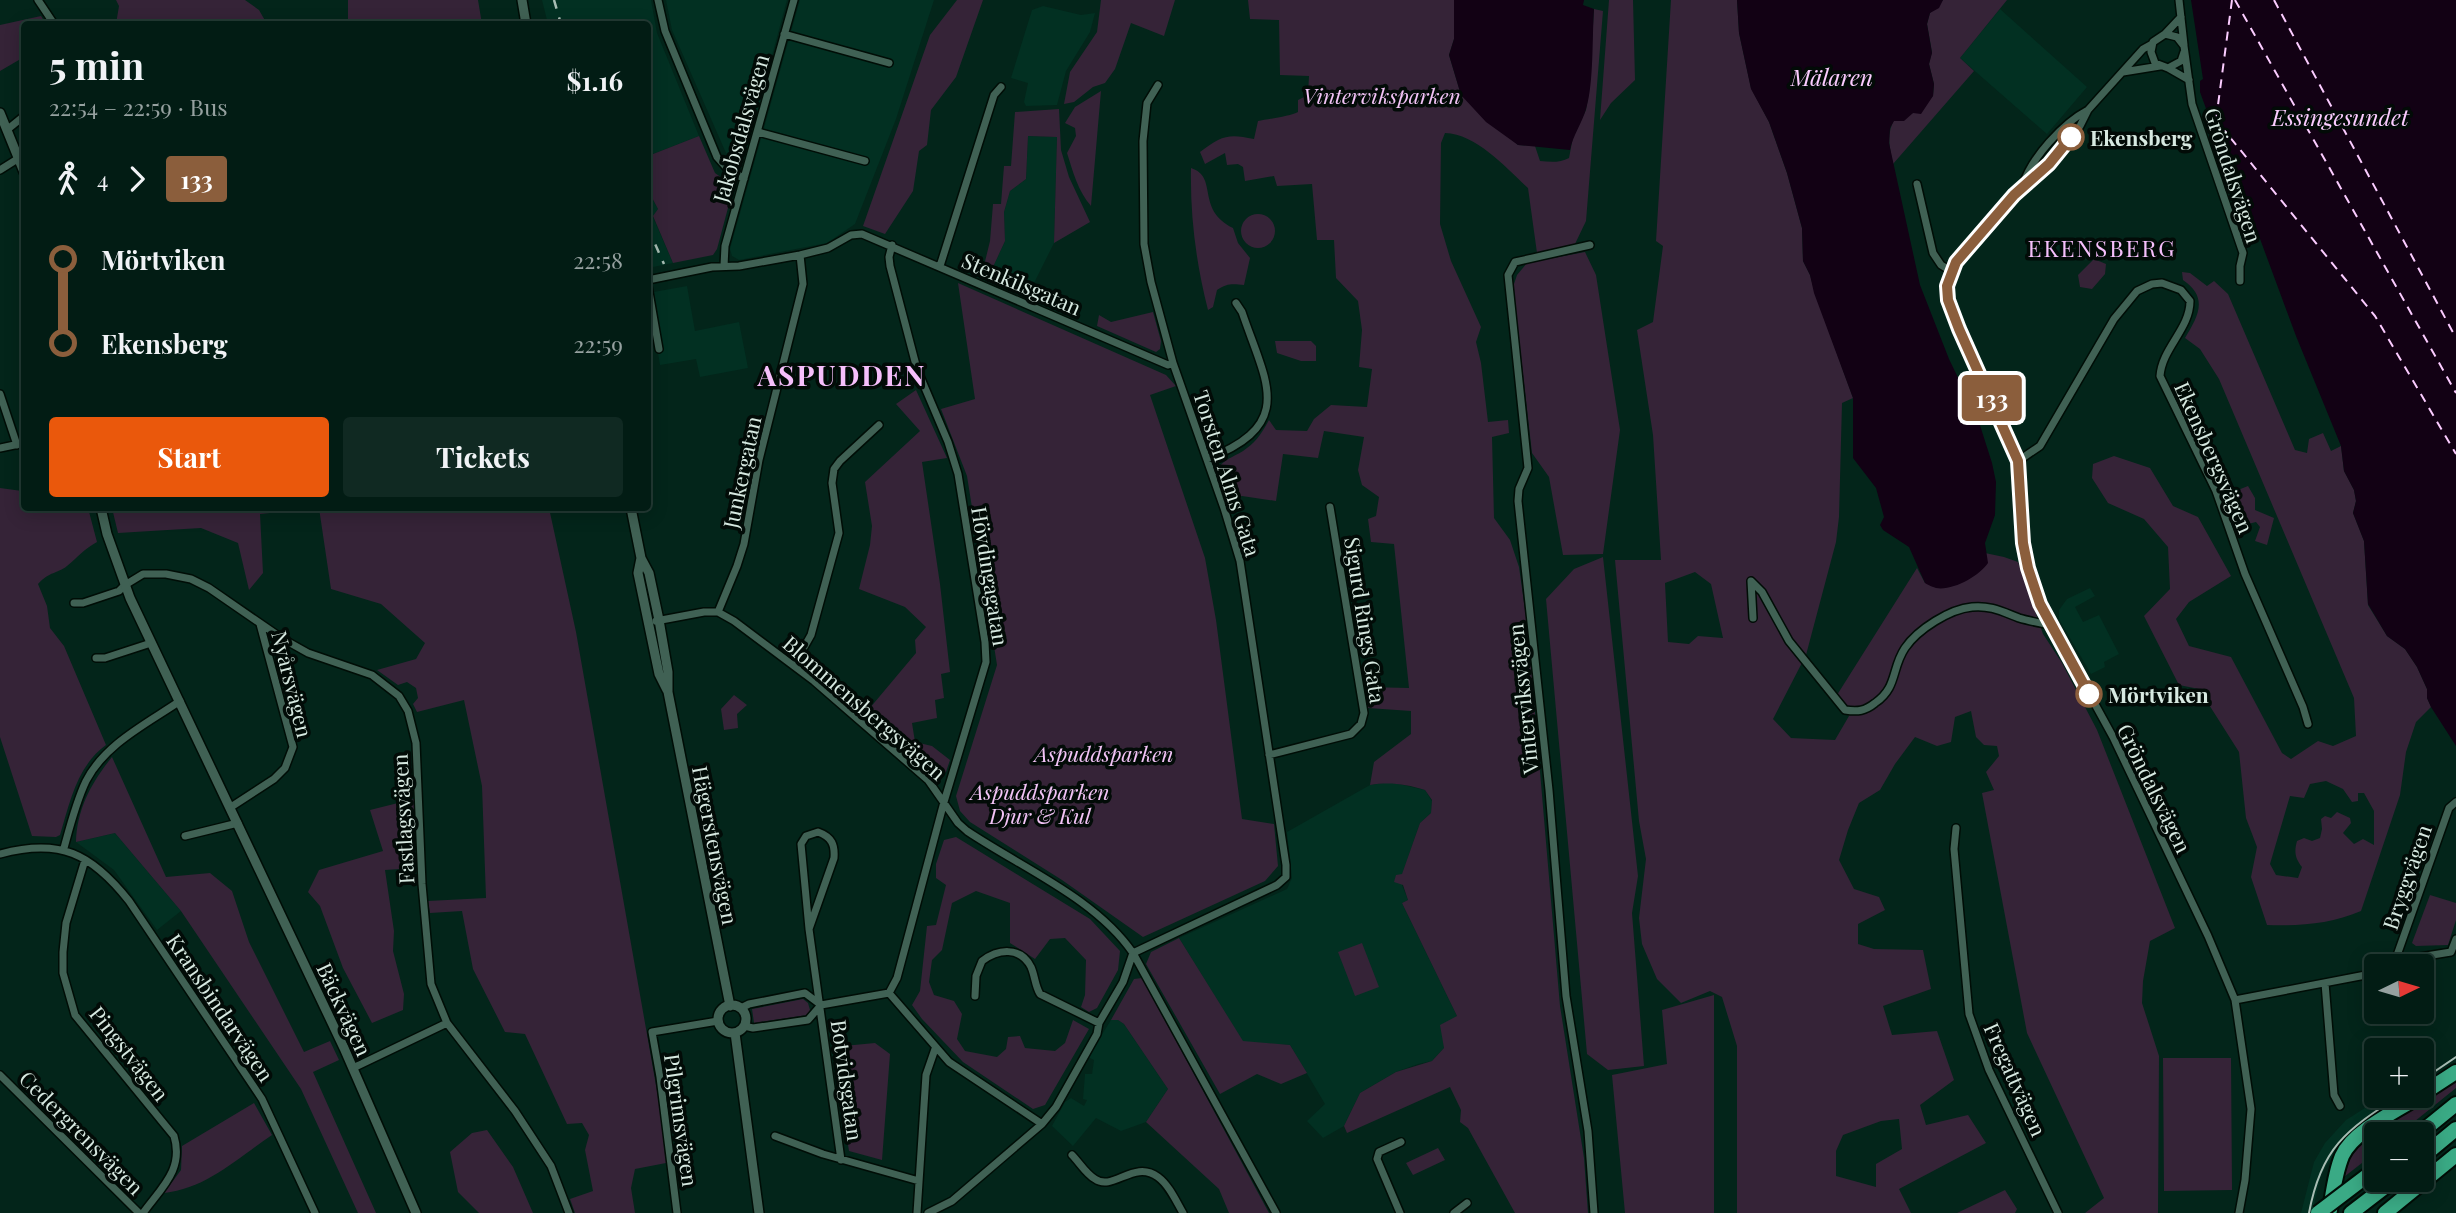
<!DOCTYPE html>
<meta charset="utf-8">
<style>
:root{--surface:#021c14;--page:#102922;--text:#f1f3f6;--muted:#96a1a0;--line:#233a34;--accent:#ea580c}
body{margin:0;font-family:"Playfair Display",serif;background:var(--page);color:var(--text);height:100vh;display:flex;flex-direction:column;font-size:26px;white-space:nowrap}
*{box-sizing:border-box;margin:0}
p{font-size:23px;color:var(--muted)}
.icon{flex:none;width:38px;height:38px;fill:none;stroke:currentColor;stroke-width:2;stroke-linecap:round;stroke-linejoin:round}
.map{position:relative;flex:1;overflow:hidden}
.sheet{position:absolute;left:21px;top:21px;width:630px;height:490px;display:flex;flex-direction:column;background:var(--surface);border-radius:7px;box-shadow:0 4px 18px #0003,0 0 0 2px var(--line)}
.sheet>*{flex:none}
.badge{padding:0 14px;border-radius:5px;font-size:24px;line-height:46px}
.needle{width:46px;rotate:85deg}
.buttons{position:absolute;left:2364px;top:954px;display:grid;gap:14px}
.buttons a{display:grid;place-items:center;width:70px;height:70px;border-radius:7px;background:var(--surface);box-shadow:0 4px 18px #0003,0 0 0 2px var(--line);font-size:35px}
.map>.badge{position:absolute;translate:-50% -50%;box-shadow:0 0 0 4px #fff}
.legs{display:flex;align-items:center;gap:10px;height:77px;padding:0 28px;font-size:23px}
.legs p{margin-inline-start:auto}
.head{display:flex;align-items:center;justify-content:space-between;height:119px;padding:0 28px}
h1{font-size:38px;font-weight:700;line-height:52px}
.button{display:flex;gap:14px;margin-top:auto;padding:14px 28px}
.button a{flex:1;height:80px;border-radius:7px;background:var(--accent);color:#fff;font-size:28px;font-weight:700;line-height:80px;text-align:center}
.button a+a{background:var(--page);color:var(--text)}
ul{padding:0 28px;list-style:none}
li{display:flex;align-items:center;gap:24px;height:84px;font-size:26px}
li i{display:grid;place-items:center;width:10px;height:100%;margin:0 9px;background:currentColor}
li i::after{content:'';width:18px;height:18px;margin:-9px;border:5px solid;border-radius:50%;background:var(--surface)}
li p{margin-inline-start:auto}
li:first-child i{background:linear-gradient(#0000 50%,currentColor 0)}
li:last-child i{background:linear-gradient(currentColor 50%,#0000 0)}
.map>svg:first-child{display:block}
</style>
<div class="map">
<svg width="2456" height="1213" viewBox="0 0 2456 1213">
<rect width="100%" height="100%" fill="#03251a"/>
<path fill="#023022" d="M542,0H651L657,33L699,136L648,156V24H548Z
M666,0H787L745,155L734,158L726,153L672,30Z
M800,0H934L896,119L855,224L827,243L739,260L732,256L730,249Z
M1043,6L1081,15L1095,13L1090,32L1066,71L1057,105L1026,106L1024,102L1028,83L1011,78L1032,10Z
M2000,9L2087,87L2047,134L1960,58Z
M1028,136L1057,137L1054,243L1028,295L987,280L1005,241L1004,212L1010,191L1026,179Z
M648,190L658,209L653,217L673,263L648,268Z
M687,286L695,331L739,322L748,368L700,377L696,359L660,365L648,293Z
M2090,588L2095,596L2075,607L2083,622L2099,615L2119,654L2104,662L2105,667L2091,674L2059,619V610L2067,599Z
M1390,782L1425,790L1432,801L1431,813L1420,823L1402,875V885L1408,900L1402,903L1457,1016L1443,1034L1444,1048L1432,1061L1418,1064L1396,1072L1360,1093L1344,1126L1323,1138L1307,1121L1325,1104L1290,1045L1243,1042L1179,938L1287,889L1292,878L1287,832L1370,785Z
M115,833L181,911L157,930L114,870L76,842Z
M1111,1020H1118L1124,1024L1168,1089L1146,1122L1121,1131L1096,1118L1073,1146L1052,1126L1065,1102L1071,1098L1084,1106L1087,1100L1083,1099L1085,1074H1092L1094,1060L1088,1057Z
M2384,1096H2404L2359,1125L2340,1144L2321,1175L2312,1213H2301L2314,1162L2325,1143L2346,1120Z"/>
<path fill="#352337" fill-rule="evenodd" d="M116,0H245L259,10L267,24H116L119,6Z
M348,0H478L482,24H365L348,20Z
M957,0H983L956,77L931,110L927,145L919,151L913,191L885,234L863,226L930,35Z
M1101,0H1175L1164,36L1131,23L1115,69L1105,83L1093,87L1074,102L1064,104L1070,72L1097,32Z
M1248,0H1454V39L1449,55L1461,95L1518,145L1535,146L1540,161C1550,162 1560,163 1569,158L1573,137L1586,110L1589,92L1594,9L1603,11L1586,221L1575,244L1537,253L1528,188C1506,168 1477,134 1445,133L1441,143L1440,224L1451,261L1481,327L1476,342L1481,363L1488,422L1508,420L1509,433L1492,437L1494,518L1510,540L1519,567L1528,631L1560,1006L1584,1158L1588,1213H1515L1468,1128L1460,1122L1461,1110L1450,1087L1347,1133L1344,1126L1360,1093L1396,1072L1432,1061L1444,1048L1440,1025L1457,1016L1402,903L1408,900L1403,885L1394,882L1396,875L1402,874L1420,823L1431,813L1432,800L1425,790C1405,784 1390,782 1370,785L1374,762L1411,734V711L1368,708L1365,687L1409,688L1394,544L1371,542L1368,519L1376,516L1379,497L1362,485L1358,470L1364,437L1324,431L1318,458L1283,454L1276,501L1242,496L1229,500L1218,468C1228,456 1236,457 1247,448C1257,441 1263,431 1269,420L1276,430L1307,431L1314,419L1331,405L1367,407L1372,369L1359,367L1362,330L1358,301L1336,278L1334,240H1317L1312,184L1277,186L1274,176L1245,181L1243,167L1238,164L1227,165L1225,153L1205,164L1200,152C1221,136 1228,133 1254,139L1258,121C1268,119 1291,116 1298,112V100L1308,95L1309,76L1280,75L1279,20L1250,19Z
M1609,0H1633L1635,80L1611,103L1600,120Z
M1671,0H1737L1739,33L1751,88L1769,122L1787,173L1802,228L1803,261L1810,275L1815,293L1853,398L1842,403L1839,517L1836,542L1806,655L1773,719L1791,738L1835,740L1849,716L1837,695L1917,568L1925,583L1985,553L2004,557L2018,562L2043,634L2062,663L2097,730L2175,928L2150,941L2143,981L2142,1003L2159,1056L2158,1213H2085L2104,1198L2027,1033L1982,793L1994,790L1986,772L1999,756L1997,746L1984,745L1976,737L1971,711L1955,717L1951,742L1937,746L1915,737L1895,764L1880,790L1859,803L1848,830L1839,860L1854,889L1879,897L1885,910L1858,924V944L1874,949L1923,950L1931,989L1883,1006L1892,1035L1937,1031L1954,1080L1920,1105L1926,1125L1968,1115L1986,1143L1899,1189L1911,1213H1737V1046L1722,997L1710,991L1681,1003L1657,979L1642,944L1639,918L1646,859L1639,821L1615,560H1661L1653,435L1637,330L1653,322L1663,246L1656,241ZM1695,572L1711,584L1723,638L1698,636L1689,644L1668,642L1665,583ZM1899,1119L1902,1149L1876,1164V1187L1836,1176V1151L1843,1135L1881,1121Z
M1943,0H2007L1960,58L1974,71L1893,164C1890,149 1886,135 1894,120L1913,113L1933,96L1934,84L1929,64L1932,52L1927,24L1930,13Z
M41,16L46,24H24V57L0,71V25Z
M1101,91L1091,206C1078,191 1073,172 1067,153L1076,136L1075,128L1065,123L1075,107Z
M1059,109L1061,150L1069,177L1090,222L1054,243L1057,137L1028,136L1026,179L1010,191L1004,212L1005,241L987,280L981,278L990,241L993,204H1001L1004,166H1011L1015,112Z
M699,136L715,173L729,183L732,193L717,249L713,255L673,263L653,216L658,209L648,190V156Z
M1191,168C1219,177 1195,209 1233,228L1238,243L1250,258L1244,285C1233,284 1227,283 1217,290L1213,307L1208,310C1196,263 1190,216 1191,168Z
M1241 231a17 17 0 1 1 34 0a17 17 0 1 1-34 0Z
M1585,252L1596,275L1620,430L1603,554L1563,555L1549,477L1532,453L1513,287L1517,275L1527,263Z
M2094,259L2106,264L2105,274L2092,289L2080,287L2078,275Z
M2182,272L2190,273L2207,286L2214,281L2228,294L2295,450L2307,453L2309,439L2323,433L2331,451L2341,446L2344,471L2354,490L2356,501L2353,513L2364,541L2368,605L2387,636L2405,649L2417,667L2427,689V698L2431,707L2416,722L2406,752L2400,795L2361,911C2331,924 2300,926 2267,925L2251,877L2257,847L2246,818L2239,752L2199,689L2179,685L2144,616L2170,589L2168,547L2144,519L2108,503L2092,478L2093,464L2114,456L2150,468L2173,506L2198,517L2231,576L2189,602L2176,619L2189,646L2231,657L2282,753L2291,759L2318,741L2333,746L2356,736L2354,698L2219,379L2200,349L2185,338C2198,316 2209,298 2183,280ZM2326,781L2343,789L2352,802L2358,801V793H2364L2374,811V845L2363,839L2354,844L2343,833L2351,823L2350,818L2337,812L2331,818L2325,816L2321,819L2322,829L2320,838L2312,841L2304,838L2297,841C2294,852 2295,858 2302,867L2298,878L2276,875L2270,864L2290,796L2304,798L2310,784Z
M958,283L1166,375L1176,386L1150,395L1205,558L1216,620L1242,819L1274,824L1278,866L1265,881L1143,937L1062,880L970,822L960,811L956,796L997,665L967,476L941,409L975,399Z
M1153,312L1161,341L1160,349L1156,352L1097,326L1099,315L1111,322Z
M1275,341H1311L1316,346V361H1301L1277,353Z
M916,390L947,458L922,462L940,584L950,672L941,674L944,698L935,700L937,718L912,723L915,742L932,746L950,760L946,772L941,776H935L864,715L916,653L915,640L926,627L905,607L859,589L870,545L872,526L865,482L920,431L896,404Z
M2248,486L2255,498V510L2274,518L2267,545L2255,541L2260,527L2256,522L2244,525L2233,504V492Z
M24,487V508H88L97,542C84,549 78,557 67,566C57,574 50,571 38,584L47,606L50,628L64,646L106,745C77,766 70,802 60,835L56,837L32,836L0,737V488L22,491Z
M112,508H549L576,632L660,1108L666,1163L635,1169L631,1188L635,1213H575L570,1199L593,1191L585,1150L589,1135L582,1123L567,1124L525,1034L505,1032L473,969L462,911L430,913L428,901L486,898L482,786L464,700L417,712L413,704L418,698L416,688L407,682L398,685L377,670L416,659L425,643L381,604L331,589L319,508L260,514L263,573L249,590L238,543L201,528L118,533Z
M1603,557L1638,876L1632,913L1644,1066L1608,1070L1587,1054L1546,599L1574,569Z
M734,695L747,705L737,714L738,728L724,730L721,709Z
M112,757L166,877L210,873L232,891L249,942L304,1052L330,1041L339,1060L313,1072L376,1213H358L301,1089L181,911L115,833L76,842C77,809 91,783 112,757Z
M414,799L415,868L385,870L394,931L393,951L404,994L403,1010L372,1023L343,968L320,906L308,892L319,870L383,851L370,810Z
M956,837L1090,919L1120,951L1118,970L1097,1008L1089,1012L1081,1007L1085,995L1086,960L1065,938L1050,939L1035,959L1010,943V903L976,891L952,903L942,950L932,960L929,982L934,995L954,1001L962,1014L957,1039L965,1051L997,1057L1006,1049L1008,1037L1020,1036L1025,1048L1055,1051L1065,1043L1073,1020L1089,1029L1045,1105L1033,1109L963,1062L922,1019L912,1005L920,991L927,926L936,925L946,885L936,878V864L944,840Z
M2430,895L2456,903V920L2448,945L2416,946L2412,943Z
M1179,938L1243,1041L1290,1045L1307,1073L1281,1084L1257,1074L1220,1094L1146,964L1151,952Z
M1362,943L1379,987L1355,996L1338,952Z
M1142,978L1269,1213H1229L1219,1189L1146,1122L1168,1089L1124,1024L1118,1020H1111L1134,979Z
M1714,995V1213H1625L1612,1075L1667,1064L1662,1010Z
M803,999L808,1003L810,1010L807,1015L754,1023L752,1009Z
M875,1043L890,1054L882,1160L849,1151L833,1047Z
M2163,1058H2231L2232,1190L2164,1191Z
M2456,1078V1088L2399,1134H2376V1152L2344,1177L2351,1157L2362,1142Z
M254,1103L272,1135C238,1158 206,1189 164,1193L181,1170L182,1146Z
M487,1130L513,1167L533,1213H479L458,1192L450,1152L472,1133Z
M1438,1148L1445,1160L1413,1175L1406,1163Z
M2005,1190L2017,1209L2015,1213H1957Z"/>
<path fill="#120114" d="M1454,0H1584L1583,5L1594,9C1592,37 1594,83 1586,109C1582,123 1573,135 1570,150L1518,145L1486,122L1461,95L1449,55L1454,39Z
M1737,0H1943L1939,8L1930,13L1927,24L1932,53L1929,64L1934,84L1933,96L1921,114L1913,113L1904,121H1894L1890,128L1889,143L1920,285L1949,359L1978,419L1992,463L1996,482L1995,515L1985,543L1988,563C1979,576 1953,591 1936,588C1935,588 1926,584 1925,583L1909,547L1883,530L1880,525L1884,517L1876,488L1853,458V398L1814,293L1810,275L1803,261L1802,228L1787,173L1769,122L1751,89L1739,33Z
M2191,0H2456V746L2431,707L2427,698V689L2417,667L2405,649L2387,636L2368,604L2364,541L2353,513L2356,501L2354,490L2344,471L2341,446L2296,336L2246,201L2238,203L2229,179L2238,172L2231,154L2222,155L2212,129L2219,126L2214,112L2208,114L2200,92V81L2203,79Z"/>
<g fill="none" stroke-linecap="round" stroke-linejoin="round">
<path stroke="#fbccff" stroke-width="2" stroke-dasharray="9 7" stroke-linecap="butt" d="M2232,0L2216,120L2375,316L2456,454
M2235,0L2456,393
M2274,0L2456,338"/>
<defs>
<path id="minor" d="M38,0L54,24
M658,0L665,31L717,157L725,166L744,179
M2179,0L2184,45
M784,34L889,63
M2165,34L2181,17
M2152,44L2143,49L2088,110L2080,126L2049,164L2014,195L1956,262L1948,279L1947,293L1960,329L2018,461L2023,543L2028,568L2040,604L2113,737L2208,936L2235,1000L2251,1109L2245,1180L2239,1213
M2184,52L2181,61L2168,68L2155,63L2151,52L2153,42L2165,34L2177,37L2184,46L2192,104L2243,253L2240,266V281
M2168,68L2189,80
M2123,72L2160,66
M8,129L24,116
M758,132L865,161
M0,170L19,158
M1917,184L1933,253L1941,265L1951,271
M2023,185C2031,158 2063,123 2088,110
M1590,245L1515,262L1508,275L1528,468L1519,489L1518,501L1549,790L1566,996L1588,1131L1594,1213
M724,266L725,246L794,0
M940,266L994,95L1001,87
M648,280L712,267L739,266L800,255L828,248L851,235L862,234L1168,365L1173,363
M648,286L659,349
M0,394L17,445
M0,448L24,443
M1207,459C1297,424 1266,383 1242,312L1236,303
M2018,461L2040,446L2114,319L2137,291L2152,284L2162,283L2181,290L2190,301C2190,329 2162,348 2160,376L2216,491L2245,574L2303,707L2308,724
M74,603H83L119,591L125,585L143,574H166L191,579L209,588L283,639L308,653L372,675L399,696L408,711L416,743L422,884L431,984L447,1023L515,1111L551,1166L569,1213
M718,612L737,566L744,544L759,460L803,284L800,255
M1753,618L1751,581L1762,592L1789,641L1845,710C1858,712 1865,711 1875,703C1898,687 1891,669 1905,648C1918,629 1950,609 1972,607C1990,605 2003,612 2019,618C2029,621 2040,623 2050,625
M656,621L704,612H718L734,621L814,681L928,780L958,823L967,831C1022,868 1095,898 1133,953L1276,1213
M96,658H105L151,643
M794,665L811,635L839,533L832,483L834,469L840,461L879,425
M1269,755L1351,734L1361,724L1364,713L1330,507
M231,807L274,779L285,768L293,747L260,624
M1956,828L1954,849L1969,1014L1989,1070L2058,1213
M185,836L238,823
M64,848C70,826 76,802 86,781C105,744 146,724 180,701
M0,854C60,838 91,853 129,901L262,1099L315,1213
M85,860L66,923L63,952V973L75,1015L174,1136C184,1169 162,1187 143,1213
M809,929L801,844L806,836L818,832C832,837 835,845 834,858L809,929L841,1160
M2395,961L2451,952L2456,939
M2392,966L2395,961L2449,808L2456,802
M2325,983L2334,1095L2340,1106
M889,993L897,978L944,802L986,662L985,642L958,474L948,442L917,369L890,266L889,257L892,245
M889,993L949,1062L1042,1124
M975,996L976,976L982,961C998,949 1020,946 1031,967C1035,976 1035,986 1040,994L1099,1023
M2235,1000L2376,973
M821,1005L889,993
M741,1008L749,1004L805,993L821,1005L808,1020L753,1028L744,1026
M353,1068L447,1023
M0,1075L139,1213
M775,1136L823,1154L919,1181
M1072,1155C1079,1162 1086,1174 1095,1179C1113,1192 1134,1159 1158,1177C1169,1185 1176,1201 1183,1213
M677,1213L660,1077L652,1032L718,1021
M917,1213L926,1075L935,1049
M928,1213L952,1201L1042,1124L1056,1107L1097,1034L1099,1023L1123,982L1133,953L1277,885L1286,877V865L1240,561L1224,508L1173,363L1151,282L1144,244L1143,141L1147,103L1158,85
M1400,1213L1377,1159L1379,1152L1401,1142
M1454,1213L1467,1203"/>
<path id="tertiary" d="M522,0L526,24
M0,113L24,172
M101,508L107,534L130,598L344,1048L416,1213
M631,508L641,558L649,573L659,620L668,672V692L730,1006
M641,558L638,573L659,674L667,690
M718 1019a14 14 0 1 1 28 0a14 14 0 1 1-28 0Z
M735,1033L759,1213"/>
<path id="motorway" d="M2422,1094L2456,1072
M2419,1134L2456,1104
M2422,1157L2456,1129
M2330,1210C2333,1192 2335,1173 2342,1156C2353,1131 2398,1110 2420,1096
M2351,1213L2394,1180
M2385,1213L2456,1155"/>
</defs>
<use href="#minor" stroke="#000d06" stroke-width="10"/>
<use href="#tertiary" stroke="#000d06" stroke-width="12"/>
<use href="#motorway" stroke="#000d06" stroke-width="18"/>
<use href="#minor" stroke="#406154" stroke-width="7"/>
<use href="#tertiary" stroke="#406154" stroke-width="9"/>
<use href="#motorway" stroke="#3aaa85" stroke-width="14"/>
<path stroke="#a8bdb4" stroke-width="2" d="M2422,1080L2456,1057
M2309,1213C2321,1148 2346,1130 2399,1096"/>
<path stroke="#a8bdb4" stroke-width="2.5" stroke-dasharray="9 9" stroke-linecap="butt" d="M554,0L561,24
M648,228L664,264"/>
<defs>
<path id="motorway-bridge" d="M2318,1213L2376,1169"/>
</defs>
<use href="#motorway-bridge" stroke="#000d06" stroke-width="18" stroke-linecap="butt"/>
<use href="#motorway-bridge" stroke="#3aaa85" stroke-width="14"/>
</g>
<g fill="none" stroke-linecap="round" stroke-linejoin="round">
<defs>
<path id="line-1" d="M2071,137L2049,164L2014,195L1956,262L1947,286L1948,300L1959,329L2018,461L2023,543L2028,568L2040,604L2089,694"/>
</defs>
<use href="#line-1" stroke="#fff" stroke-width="16"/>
<use href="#line-1" stroke="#8b5e3c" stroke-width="10"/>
</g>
<g fill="#fff" stroke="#8b5e3c" stroke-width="3.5">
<circle cx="2071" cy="137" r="12"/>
<circle cx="2089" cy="694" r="12"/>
</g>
<g text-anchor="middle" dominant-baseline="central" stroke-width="7" stroke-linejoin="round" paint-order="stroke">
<g font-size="21" font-style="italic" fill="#f3c4f7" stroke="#020b07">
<text x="1382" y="95">Vinterviksparken</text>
<text x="1104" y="753">Aspuddsparken</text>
<text x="1040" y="791">Aspuddsparken<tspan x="1040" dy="24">Djur &amp; Kul</tspan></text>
</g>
<g font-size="21" fill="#d7e9e1" stroke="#020b07">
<text transform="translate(740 128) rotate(-74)">Jakobsdalsvägen</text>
<text transform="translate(2234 175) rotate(72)">Gröndalsvägen</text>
<text transform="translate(1022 283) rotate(23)">Stenkilsgatan</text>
<text transform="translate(2215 457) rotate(66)">Ekensbergsvägen</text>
<text transform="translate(741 472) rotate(-78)">Junkergatan</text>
<text transform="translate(1228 473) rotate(72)">Torsten Alms Gata</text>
<text transform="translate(991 576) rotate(81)">Hövdingagatan</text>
<text transform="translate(1366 620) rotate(81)">Sigurd Rings Gata</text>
<text transform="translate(293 684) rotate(76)">Nyårsvägen</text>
<text transform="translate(1522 699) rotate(-96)">Vinterviksvägen</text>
<text transform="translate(865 707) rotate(41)">Blommensbergsvägen</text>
<text transform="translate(2155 788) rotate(64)">Gröndalsvägen</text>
<text transform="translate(402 819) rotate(-93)">Fastlagsvägen</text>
<text transform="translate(716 845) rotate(79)">Hägerstensvägen</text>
<text transform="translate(2406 877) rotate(-71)">Bryggvägen</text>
<text transform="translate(221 1007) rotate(56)">Kransbindarvägen</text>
<text transform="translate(345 1009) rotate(65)">Bäckvägen</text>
<text transform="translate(130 1053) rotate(52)">Pingstvägen</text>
<text transform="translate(2016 1079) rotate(66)">Fregattvägen</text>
<text transform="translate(848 1080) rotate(82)">Botvidsgatan</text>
<text transform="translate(682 1120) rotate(82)">Pilgrimsvägen</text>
<text transform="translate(82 1132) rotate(45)">Cedergrensvägen</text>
</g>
<g font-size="21" font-weight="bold" fill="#d7e9e1" stroke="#020b07" text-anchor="start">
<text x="2090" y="137">Ekensberg</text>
<text x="2108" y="694">Mörtviken</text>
</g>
<g font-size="23" font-style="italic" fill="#fbccff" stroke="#020b07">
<text x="1832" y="76">Mälaren</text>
<text x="2340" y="116">Essingesundet</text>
</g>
<g font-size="23" letter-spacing="2" fill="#f6bffb" stroke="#020b07">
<text x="2102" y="247">EKENSBERG</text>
</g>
<g font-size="28" font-weight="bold" letter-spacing="2" fill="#f6bffb" stroke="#020b07">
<text x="842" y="374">ASPUDDEN</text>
</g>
</g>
</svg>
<div class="buttons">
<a><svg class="needle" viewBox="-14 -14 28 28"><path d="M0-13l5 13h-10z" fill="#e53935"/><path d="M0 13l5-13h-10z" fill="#96a1a0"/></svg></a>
<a>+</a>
<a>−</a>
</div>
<b class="badge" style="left:1992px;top:398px;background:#8b5e3c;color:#fff">133</b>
<section class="sheet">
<div class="head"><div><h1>5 min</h1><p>22:54 – 22:59 · Bus</p></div><b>$1.16</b></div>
<div class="legs"><svg class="icon" aria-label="walk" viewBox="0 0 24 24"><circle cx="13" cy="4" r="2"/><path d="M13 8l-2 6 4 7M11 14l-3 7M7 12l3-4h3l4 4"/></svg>4<svg class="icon" aria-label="forward" viewBox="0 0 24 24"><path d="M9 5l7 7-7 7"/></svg><b class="badge" style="background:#8b5e3c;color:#fff">133</b></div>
<ul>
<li><i style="color:#8b5e3c"></i><b>Mörtviken</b><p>22:58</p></li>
<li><i style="color:#8b5e3c"></i><b>Ekensberg</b><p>22:59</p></li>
</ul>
<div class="button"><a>Start</a><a>Tickets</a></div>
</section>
</div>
